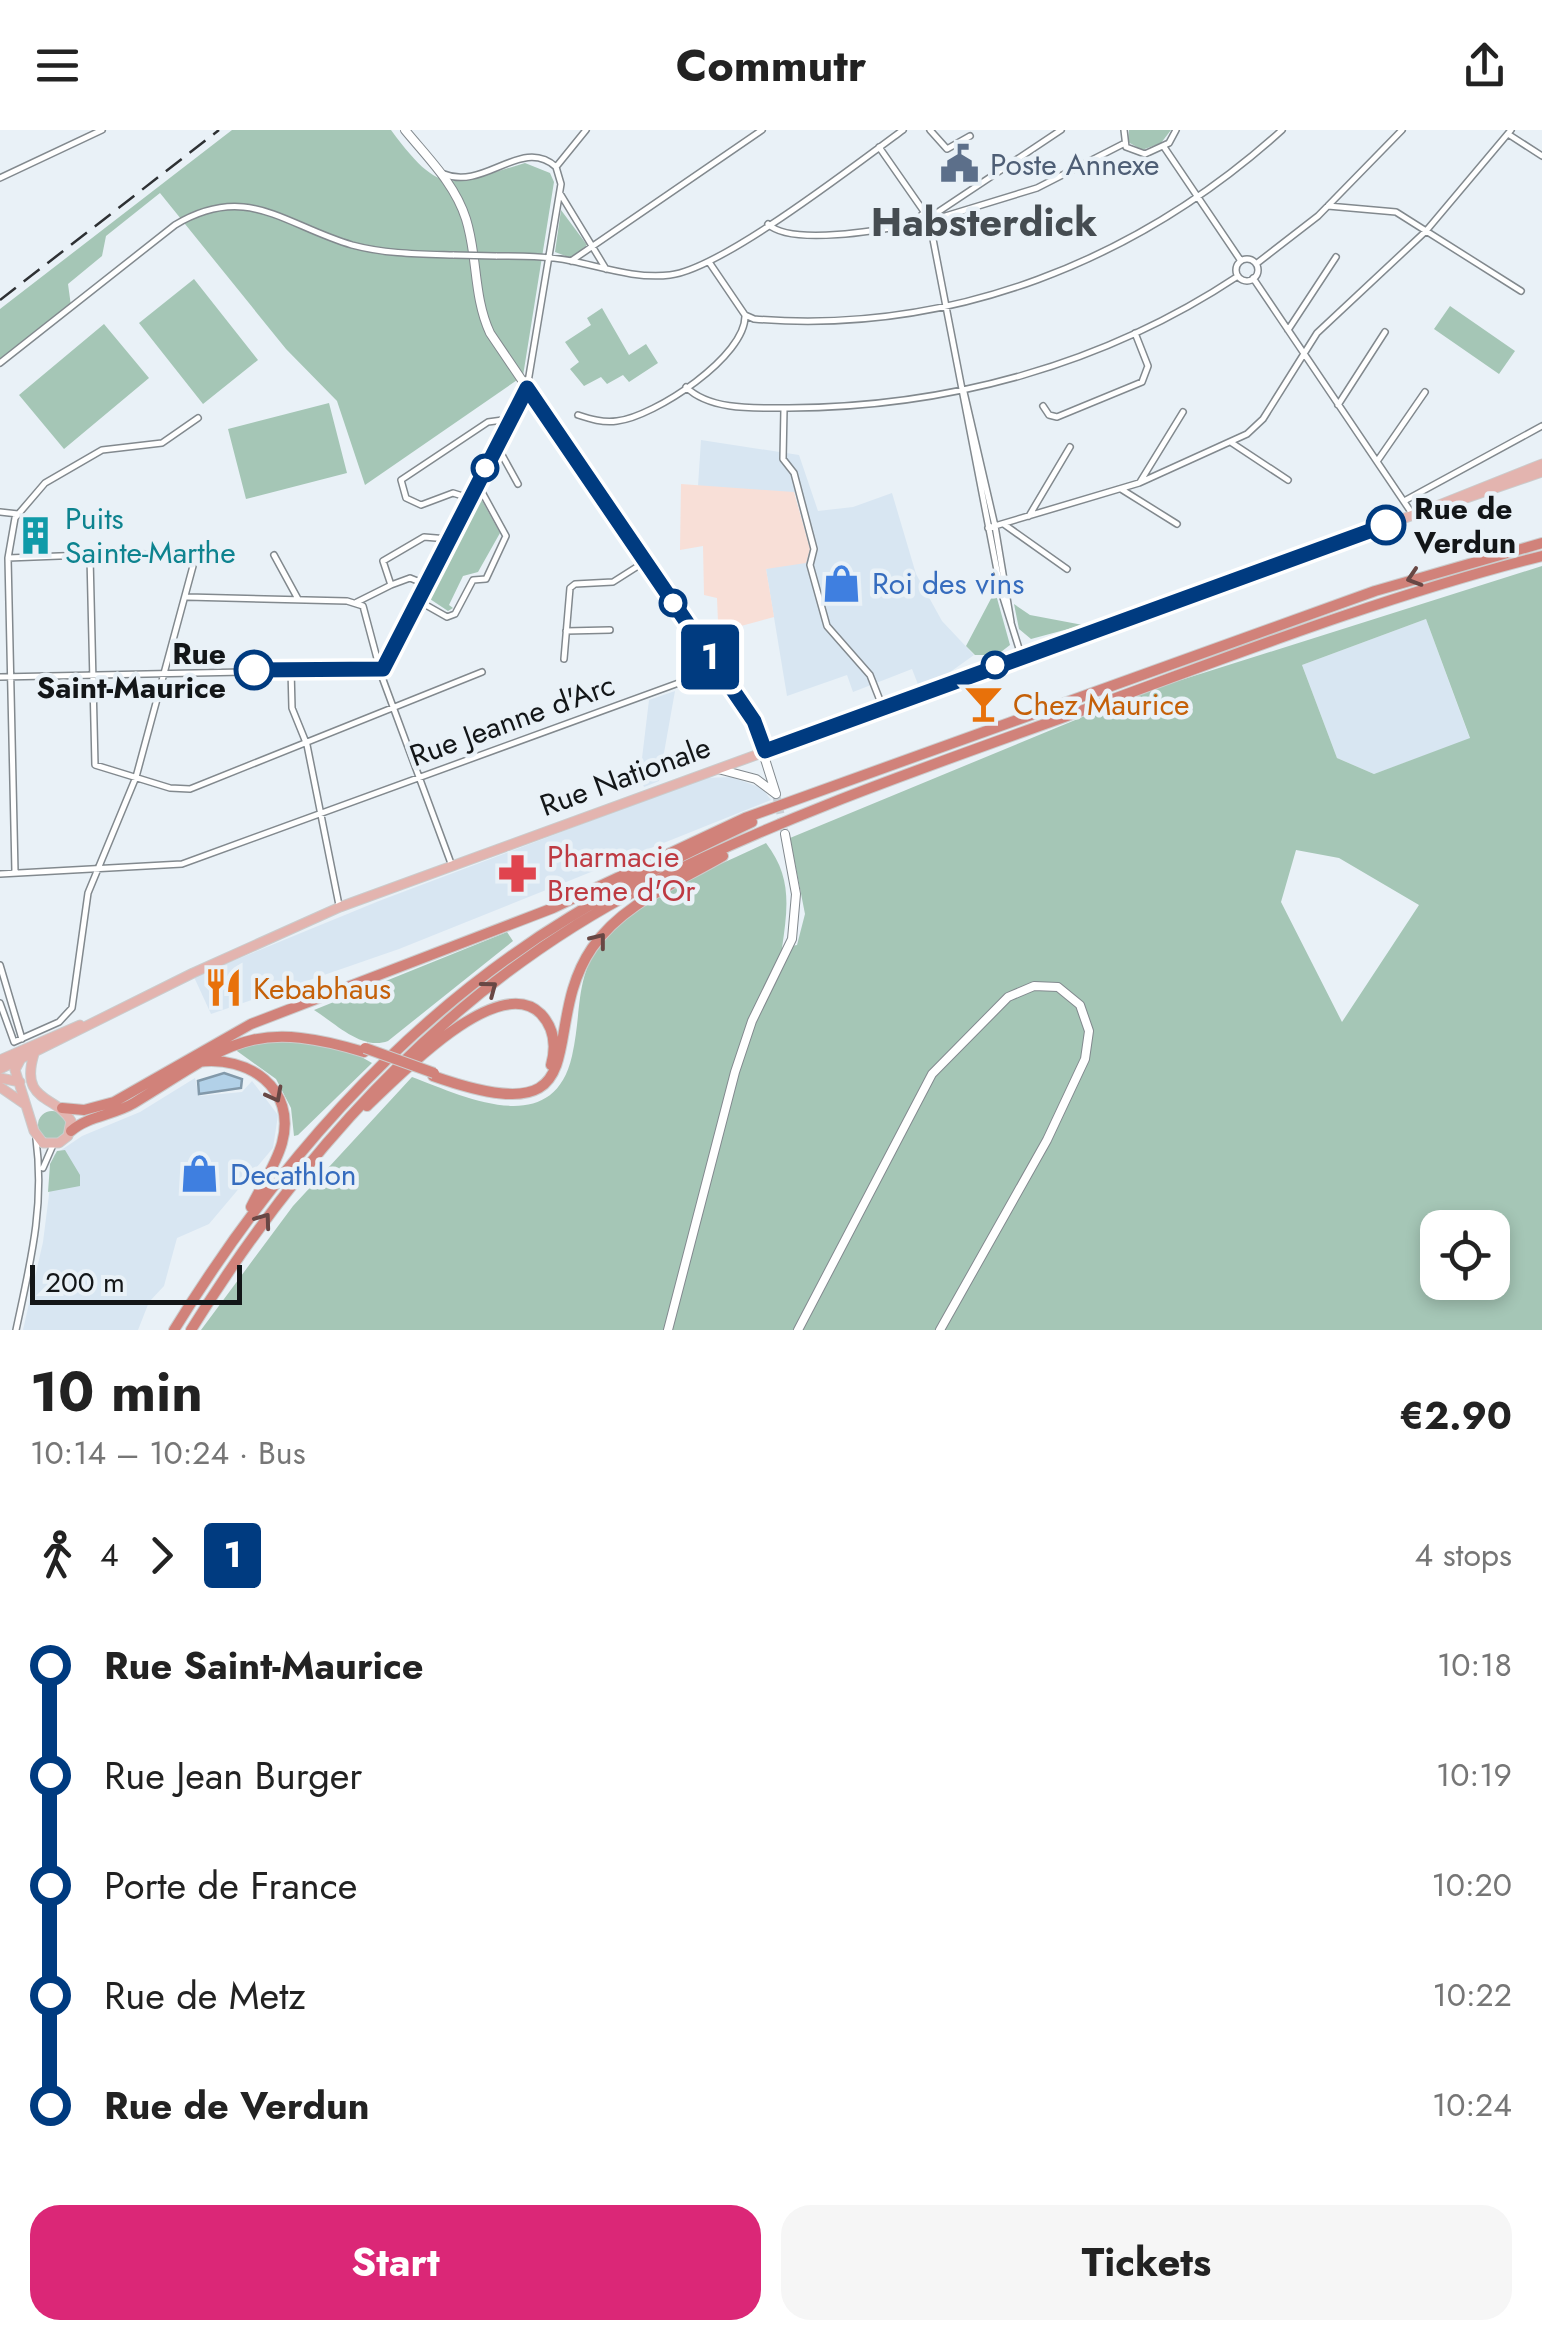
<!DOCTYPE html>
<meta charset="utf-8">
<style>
:root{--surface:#fff;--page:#f6f6f6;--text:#222;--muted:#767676;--accent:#db2777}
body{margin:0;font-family:Jost,sans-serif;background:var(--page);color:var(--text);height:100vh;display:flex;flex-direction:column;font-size:38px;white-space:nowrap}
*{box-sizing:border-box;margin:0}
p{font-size:32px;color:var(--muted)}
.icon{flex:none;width:55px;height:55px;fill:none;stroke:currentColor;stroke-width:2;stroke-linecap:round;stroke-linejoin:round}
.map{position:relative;height:1200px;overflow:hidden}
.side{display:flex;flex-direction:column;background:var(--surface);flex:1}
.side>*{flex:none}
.badge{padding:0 20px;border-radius:8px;font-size:35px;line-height:65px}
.controls{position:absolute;left:1420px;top:1080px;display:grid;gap:20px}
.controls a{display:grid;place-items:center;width:90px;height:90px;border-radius:20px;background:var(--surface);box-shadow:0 5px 15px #0003;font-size:50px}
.scale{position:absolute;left:30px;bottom:25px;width:212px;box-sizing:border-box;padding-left:10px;border:5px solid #131618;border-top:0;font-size:28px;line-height:35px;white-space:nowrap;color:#131618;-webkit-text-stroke:8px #e9f1f7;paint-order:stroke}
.map>.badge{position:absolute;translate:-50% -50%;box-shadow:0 0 0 5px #fff}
.legs{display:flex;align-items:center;gap:15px;height:110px;padding:0 30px;font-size:32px}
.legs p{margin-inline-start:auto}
.headline{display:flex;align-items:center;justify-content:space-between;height:170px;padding:0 30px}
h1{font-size:55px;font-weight:700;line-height:75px}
.cta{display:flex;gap:20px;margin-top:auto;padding:20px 30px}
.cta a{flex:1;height:115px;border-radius:30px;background:var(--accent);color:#fff;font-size:40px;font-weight:700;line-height:115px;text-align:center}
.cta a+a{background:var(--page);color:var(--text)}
ul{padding:0 30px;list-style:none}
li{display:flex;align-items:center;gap:35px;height:110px;font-size:38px}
li i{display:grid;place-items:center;width:15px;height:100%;margin:0 12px;background:currentColor}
li i::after{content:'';width:25px;height:25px;margin:-12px;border:8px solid;border-radius:50%;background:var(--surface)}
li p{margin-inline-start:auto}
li:first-child i{background:linear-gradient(#0000 50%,currentColor 0)}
li:last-child i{background:linear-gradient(currentColor 50%,#0000 0)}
header{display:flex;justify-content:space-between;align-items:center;height:130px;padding:0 30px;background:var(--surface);font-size:45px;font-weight:700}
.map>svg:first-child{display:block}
</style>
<header><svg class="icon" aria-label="menu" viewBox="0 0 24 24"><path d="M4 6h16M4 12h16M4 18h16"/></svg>Commutr<svg class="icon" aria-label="share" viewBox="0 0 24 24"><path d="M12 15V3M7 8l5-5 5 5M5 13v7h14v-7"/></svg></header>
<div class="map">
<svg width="1542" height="1200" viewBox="0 0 1542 1200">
<rect width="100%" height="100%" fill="#e9f1f7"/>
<path fill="#d8e6f2" d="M701,310L799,325L818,381L853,377L892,363L916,444L942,491L974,525L939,550L919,557L912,539L853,562L847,545L787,566L766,439L810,419L795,363L698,356Z
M1426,489L1470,609L1374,644L1337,628L1302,535Z
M675,561L659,651L644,657L640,645L649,570Z
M731,647L762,658L771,670L399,819L211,884L194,847L379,771L704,648Z
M195,948L199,966L242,962L252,951L278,985L273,1018L209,1094L177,1108L164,1156L149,1172L138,1200H23L43,1112L54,1025L82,1006L140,982Z"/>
<path fill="#f8dfd7" d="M681,354L794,362L810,419L806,433L766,439L774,487L730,499L718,492L717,468L704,465L703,416L680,420Z"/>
<path fill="#a5c6b6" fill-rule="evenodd" d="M232,0H391C442,69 450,55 525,33L550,43L554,52L523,246L365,355L337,271L286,219L160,63L106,106L102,126L68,154L71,176L0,231V179Z
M1129,0H1171L1161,13L1142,20L1128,12Z
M561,80L587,115L571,128L555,122Z
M194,149L258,230L203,274L139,193Z
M1450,176L1515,221L1499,244L1434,199Z
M602,178L629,225L646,214L658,233L629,252L623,245L607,254L601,247L584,256L570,239L579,232L565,212L591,195L587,188Z
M104,194L149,248L64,319L19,265Z
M329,273L347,343L246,369L228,299Z
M479,365L500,403L478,442L463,446L449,475L453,478L448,481L427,467Z
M1542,436V1200H201L293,1076L412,947C465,967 553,1010 572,926C583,877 573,846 607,804C639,764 720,736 766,713C792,747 788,777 782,818L797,815L805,784L790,708L1143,562ZM1426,489L1470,608L1374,644L1337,628L1302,535ZM1296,720L1339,728L1419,775L1342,892L1281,772ZM1438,1098H1492V1152H1438Z
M995,461L1010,515L997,525H975L966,516Z
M1014,474L1030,485L1083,495L1031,509L1019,499Z
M507,802L513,811L388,911C362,921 335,893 314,880Z
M283,910L351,921L372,933L298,1005L294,1006L291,978L276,949L237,921V918Z
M38 995a14 14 0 1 1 28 0a14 14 0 1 1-28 0Z
M65,1020L80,1045V1056L48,1062L50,1034L57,1021Z"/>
<path fill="#b2d1e8" stroke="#8299aa" stroke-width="2.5" d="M224,943L242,949L241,958L199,964L198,951Z"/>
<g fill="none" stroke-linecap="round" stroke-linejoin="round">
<path stroke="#c9d0d6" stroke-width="8" stroke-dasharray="8 4" stroke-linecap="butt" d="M776,664L785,704"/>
<defs>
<path id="minor" d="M930,0L947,19L970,6
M1124,0L1126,17L1145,24L1169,13L1176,0
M1508,4L1542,26
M879,17L925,83
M1164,17L1241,131
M556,37L586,0
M0,48L102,0
M561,65L606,139
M1328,76L1396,82L1521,161
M918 93a11 11 0 1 1 22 0a11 11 0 1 1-22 0Z
M935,84L1061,0
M939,88L1037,58L1123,14
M768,94C791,117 886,99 919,93
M932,104L1001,461L1021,525
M496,126C522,126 547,126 572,131C605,138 637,149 670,145C722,139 856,34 903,0
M1236 140a11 11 0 1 1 22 0a11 11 0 1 1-22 0Z
M571,131L762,0
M709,132L745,185L754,189C951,205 1137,131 1282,0
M1256,134L1318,86L1402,0
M1253,148L1413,385
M1288,200L1336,127
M0,233L175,95C247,52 284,95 352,115C386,124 419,124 454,125
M686,257C710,281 757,278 789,278C949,277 1104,235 1238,146
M964,262L995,396L1011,492
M1338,275L1385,202
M1043,276L1049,285L1057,287L1142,252L1148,236L1135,203
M784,279L783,329L794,343L814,419L810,435L827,496L870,545L883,578
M578,285C590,289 603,293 617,291C654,287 747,226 745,185
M1232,313L1288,350
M494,320L502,325L518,354
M1378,330L1425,262
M1140,352L1183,282
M1121,359L1177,394
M469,368L453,363L421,375L406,368L401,350L488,292L510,289
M1406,370L1542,296
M0,382L18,384
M1029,386L1070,317
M1005,395L1067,439
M988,398L1139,353L1247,304L1263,289L1317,203L1426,101L1511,0
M274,425L298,469
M90,427L95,635L170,658L190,659L482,542
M8,428L136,423L193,430V436L136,647L88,763L72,878L59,892L14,912
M193,430H216
M391,455L410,448L425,454
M187,467L347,471L363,476L382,547L452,736
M417,470L447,487L455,484L473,450L486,449L506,406L477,353
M357,472L391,455L383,431L424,407L448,409
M566,501L610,500
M564,529L570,458L575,454L613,452L646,431
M291,539L292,578L307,615L339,775
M0,547L383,539L527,258L561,54L556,37C522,6 484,61 444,44
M15,742L8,428L15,388L45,353L102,320L162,313L198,288
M0,744L182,734L717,539
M0,835L22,909
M0,873L14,912
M43,1038L53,1015
M16,1200C30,1134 45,1076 36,1009"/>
<path id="secondary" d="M405,0C428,28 455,54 466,89C478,127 473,166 490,203L753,591L776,664
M718,639L756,649L776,664
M668,1200L735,942L752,891L792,809L796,764L785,704
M798,1200L932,944L1008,867L1034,856L1058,857L1080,875L1089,901L1085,929L1047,1010L940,1200"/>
<path id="primary" d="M1446,375L1542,342
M26,919L15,940L34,1001L43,1013H59L68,1006L71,991C57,965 19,973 34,924
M0,930L80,895
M0,939L193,843L340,777L1424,381L1542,334
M0,948L20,952
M0,957L26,975"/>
<path id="motorway" d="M198,932C248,925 297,958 282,1013C276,1035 261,1056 251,1077
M433,946C606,1007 535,901 592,818C623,773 677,753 723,726
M367,976C398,947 498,841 541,884C555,899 556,917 551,935
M62,978L84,980L114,972L251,894L553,778L745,688L1375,461L1542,413
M71,1001C88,986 114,985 134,973C228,916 249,887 364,922
M174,1200C275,1036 404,888 570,787C628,751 690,722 752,692
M191,1200C304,1018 452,855 645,756C784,685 932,635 1078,582C1231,526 1384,466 1542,426"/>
</defs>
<use href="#minor" stroke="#82898e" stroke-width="8"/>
<use href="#secondary" stroke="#82898e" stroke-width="10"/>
<use href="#primary" stroke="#cbcccc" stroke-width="11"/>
<use href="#motorway" stroke="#cbcccc" stroke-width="12"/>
<use href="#minor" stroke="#fff" stroke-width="5"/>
<use href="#secondary" stroke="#fff" stroke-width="8"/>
<use href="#primary" stroke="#e3b4af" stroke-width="9"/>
<use href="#motorway" stroke="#d1827a" stroke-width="10"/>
<path stroke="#2e3134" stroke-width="2.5" stroke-dasharray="20 10" stroke-linecap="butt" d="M0,170L219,0"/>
<defs>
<path id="minor-bridge" d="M454,125L496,126"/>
<path id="motorway-bridge" d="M365,918L434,943"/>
</defs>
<use href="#minor-bridge" stroke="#82898e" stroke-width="8" stroke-linecap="butt"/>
<use href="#motorway-bridge" stroke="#cbcccc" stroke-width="12" stroke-linecap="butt"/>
<use href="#minor-bridge" stroke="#fff" stroke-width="5"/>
<use href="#motorway-bridge" stroke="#d1827a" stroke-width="10"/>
</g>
<defs><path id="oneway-chevron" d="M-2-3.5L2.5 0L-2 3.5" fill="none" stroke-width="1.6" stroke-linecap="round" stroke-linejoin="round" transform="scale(2.5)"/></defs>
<g stroke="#684744">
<use href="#oneway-chevron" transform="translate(1414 448) rotate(162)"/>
<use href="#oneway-chevron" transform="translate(599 810) rotate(-52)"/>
<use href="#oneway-chevron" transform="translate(490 858) rotate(-37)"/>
<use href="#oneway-chevron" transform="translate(275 965) rotate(62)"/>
<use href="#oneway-chevron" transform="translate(264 1090) rotate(-54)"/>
</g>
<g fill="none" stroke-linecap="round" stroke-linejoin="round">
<defs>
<path id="line-1" d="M254,540L383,539L527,258L754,591L765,621L1386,395"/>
</defs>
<use href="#line-1" stroke="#fff" stroke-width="22"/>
<use href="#line-1" stroke="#003b80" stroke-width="15"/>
</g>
<defs>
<symbol id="civic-bare" viewBox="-9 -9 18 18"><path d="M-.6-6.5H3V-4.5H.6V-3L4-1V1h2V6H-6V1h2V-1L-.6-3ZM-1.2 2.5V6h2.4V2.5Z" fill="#5c6f8a" stroke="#e9f1f7" stroke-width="2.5" paint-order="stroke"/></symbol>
<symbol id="building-bare" viewBox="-9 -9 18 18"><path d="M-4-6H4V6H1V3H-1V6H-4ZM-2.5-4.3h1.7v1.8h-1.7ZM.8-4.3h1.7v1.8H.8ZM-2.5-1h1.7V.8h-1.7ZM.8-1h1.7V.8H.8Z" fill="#0f9aa8" stroke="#e9f1f7" stroke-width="2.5" paint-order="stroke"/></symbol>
<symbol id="shop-bare" viewBox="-9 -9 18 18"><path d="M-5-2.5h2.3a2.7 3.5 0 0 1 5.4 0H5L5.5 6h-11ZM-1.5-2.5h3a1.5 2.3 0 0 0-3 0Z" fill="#3f7fe0" stroke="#e9f1f7" stroke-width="2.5" paint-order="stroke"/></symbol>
<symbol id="bar-bare" viewBox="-9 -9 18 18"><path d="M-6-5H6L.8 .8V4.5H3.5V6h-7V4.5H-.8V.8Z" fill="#e8710a" stroke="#e9f1f7" stroke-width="2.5" paint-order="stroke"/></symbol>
<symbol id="pharmacy-bare" viewBox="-9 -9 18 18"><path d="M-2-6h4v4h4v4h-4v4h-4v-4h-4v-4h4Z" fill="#e0444e" stroke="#e9f1f7" stroke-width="2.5" paint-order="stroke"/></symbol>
<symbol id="restaurant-bare" viewBox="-9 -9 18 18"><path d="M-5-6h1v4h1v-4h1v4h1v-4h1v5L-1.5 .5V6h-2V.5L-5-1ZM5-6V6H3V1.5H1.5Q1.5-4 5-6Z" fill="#e8710a" stroke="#e9f1f7" stroke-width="2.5" paint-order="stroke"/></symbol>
</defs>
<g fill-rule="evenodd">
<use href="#civic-bare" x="932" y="6" width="55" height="55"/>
<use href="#building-bare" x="8" y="378" width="55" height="55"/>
<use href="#shop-bare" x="814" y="426" width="55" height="55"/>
<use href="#bar-bare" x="956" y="546" width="55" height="55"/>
<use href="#pharmacy-bare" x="490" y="716" width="55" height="55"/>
<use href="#restaurant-bare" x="196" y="830" width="55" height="55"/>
<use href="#shop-bare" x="172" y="1016" width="55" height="55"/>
</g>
<g fill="#fff" stroke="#003b80" stroke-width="5">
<circle cx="485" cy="338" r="12"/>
<circle cx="1386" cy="395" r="18"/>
<circle cx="673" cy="473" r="12"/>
<circle cx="995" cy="535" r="12"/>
<circle cx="254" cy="540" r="18"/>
</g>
<g text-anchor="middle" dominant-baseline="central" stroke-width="9" stroke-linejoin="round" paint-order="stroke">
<g font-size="30" fill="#4e5e75" stroke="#e9f1f7" text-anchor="start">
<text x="990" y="34">Poste Annexe</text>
</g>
<g font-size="30" font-weight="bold" fill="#131618" stroke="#e9f1f7" text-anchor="start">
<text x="1414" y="378">Rue de<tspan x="1414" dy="34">Verdun</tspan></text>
<text x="226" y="523" text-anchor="end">Rue<tspan x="226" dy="34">Saint-Maurice</tspan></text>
</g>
<g font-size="30" fill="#0d838f" stroke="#e9f1f7" text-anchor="start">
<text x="65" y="388">Puits<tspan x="65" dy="34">Sainte-Marthe</tspan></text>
</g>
<g font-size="30" fill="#366cbe" stroke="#e9f1f7" text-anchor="start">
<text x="872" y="453">Roi des vins</text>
<text x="230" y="1044">Decathlon</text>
</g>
<g font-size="30" fill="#c56008" stroke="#e9f1f7" text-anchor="start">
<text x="1013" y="574">Chez Maurice</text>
<text x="253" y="858">Kebabhaus</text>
</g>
<g font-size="30" fill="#131618" stroke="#e9f1f7">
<text transform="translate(512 590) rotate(-20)">Rue Jeanne d'Arc</text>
<text transform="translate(625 646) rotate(-20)">Rue Nationale</text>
</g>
<g font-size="30" fill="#be3a42" stroke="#e9f1f7" text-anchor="start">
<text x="547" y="726">Pharmacie<tspan x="547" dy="34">Breme d'Or</tspan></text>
</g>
<g font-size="40" font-weight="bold" fill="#454c51" stroke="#e9f1f7">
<text x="984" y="92">Habsterdick</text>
</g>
</g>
</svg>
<div class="controls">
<a><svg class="icon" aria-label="locate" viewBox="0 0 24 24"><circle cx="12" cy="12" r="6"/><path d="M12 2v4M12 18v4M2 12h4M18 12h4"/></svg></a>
</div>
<div class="scale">200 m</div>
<b class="badge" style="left:710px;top:527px;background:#003b80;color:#fff">1</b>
</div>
<section class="side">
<div class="headline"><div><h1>10 min</h1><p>10:14 – 10:24 · Bus</p></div><b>€2.90</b></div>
<div class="legs"><svg class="icon" aria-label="walk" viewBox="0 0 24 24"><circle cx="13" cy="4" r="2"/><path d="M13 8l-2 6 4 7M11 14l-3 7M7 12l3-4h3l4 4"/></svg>4<svg class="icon" aria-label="forward" viewBox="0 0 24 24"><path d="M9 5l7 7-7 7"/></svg><b class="badge" style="background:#003b80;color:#fff">1</b><p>4 stops</p></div>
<ul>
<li><i style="color:#003b80"></i><b>Rue Saint-Maurice</b><p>10:18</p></li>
<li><i style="color:#003b80"></i><span>Rue Jean Burger</span><p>10:19</p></li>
<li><i style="color:#003b80"></i><span>Porte de France</span><p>10:20</p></li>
<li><i style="color:#003b80"></i><span>Rue de Metz</span><p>10:22</p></li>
<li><i style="color:#003b80"></i><b>Rue de Verdun</b><p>10:24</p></li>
</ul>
<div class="cta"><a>Start</a><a>Tickets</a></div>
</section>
